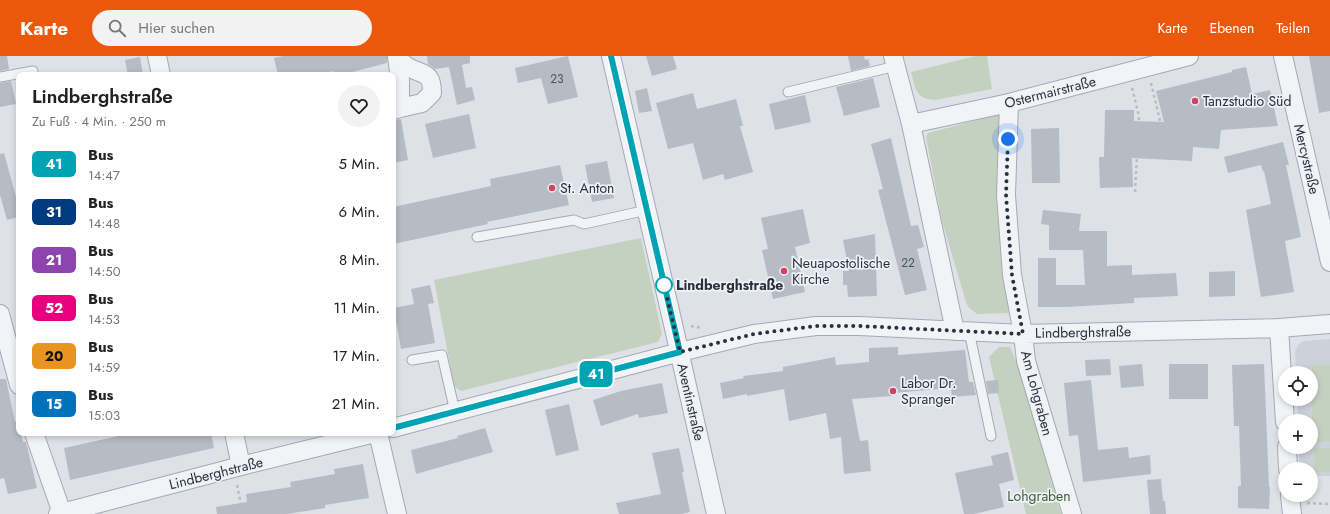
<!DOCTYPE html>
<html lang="de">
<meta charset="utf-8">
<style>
:root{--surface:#fff;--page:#f2f2f2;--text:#222;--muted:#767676;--accent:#ea580c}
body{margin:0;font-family:Jost,sans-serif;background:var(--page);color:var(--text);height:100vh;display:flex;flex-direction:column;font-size:15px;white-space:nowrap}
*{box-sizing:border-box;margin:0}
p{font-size:13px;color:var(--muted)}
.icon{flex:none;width:22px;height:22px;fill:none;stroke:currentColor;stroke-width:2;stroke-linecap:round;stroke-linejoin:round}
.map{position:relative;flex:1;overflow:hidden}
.details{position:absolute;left:16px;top:16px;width:380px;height:364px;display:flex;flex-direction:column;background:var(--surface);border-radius:8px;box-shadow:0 2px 6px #0003}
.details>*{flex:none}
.badge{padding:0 8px;border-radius:6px;font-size:14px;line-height:26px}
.controls{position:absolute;left:1278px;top:310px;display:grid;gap:8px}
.controls a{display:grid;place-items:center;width:40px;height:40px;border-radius:50%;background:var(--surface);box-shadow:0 2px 6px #0003;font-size:20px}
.you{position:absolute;width:20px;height:20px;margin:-10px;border:3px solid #fff;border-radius:50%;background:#1a73e8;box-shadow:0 0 0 6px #1a73e833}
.map>.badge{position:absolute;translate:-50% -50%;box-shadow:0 0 0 2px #fff}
.round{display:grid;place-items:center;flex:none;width:42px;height:42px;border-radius:21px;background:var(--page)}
.headline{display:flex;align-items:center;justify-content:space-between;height:68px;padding:0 16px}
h1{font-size:19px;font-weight:600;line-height:30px}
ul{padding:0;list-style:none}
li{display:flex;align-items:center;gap:12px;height:48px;padding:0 16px}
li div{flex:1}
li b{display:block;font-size:15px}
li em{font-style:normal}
li .badge{min-width:44px;font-weight:700;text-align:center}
header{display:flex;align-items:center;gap:24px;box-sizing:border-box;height:56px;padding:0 20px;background:var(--accent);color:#fff}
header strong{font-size:19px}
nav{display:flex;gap:22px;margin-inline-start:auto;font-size:14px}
.search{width:280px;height:36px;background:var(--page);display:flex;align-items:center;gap:10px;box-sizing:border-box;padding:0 14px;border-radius:22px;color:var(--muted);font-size:15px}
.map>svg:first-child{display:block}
</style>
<header>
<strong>Karte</strong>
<div class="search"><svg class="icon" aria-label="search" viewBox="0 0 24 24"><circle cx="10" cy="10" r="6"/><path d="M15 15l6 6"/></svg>Hier suchen</div>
<nav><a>Karte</a><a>Ebenen</a><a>Teilen</a></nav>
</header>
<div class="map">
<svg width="1330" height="458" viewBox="0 0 1330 458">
<rect width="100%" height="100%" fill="#dee2e8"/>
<path fill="#ccd2d9" d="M1330,283V420H1311V413H1299V391H1311V365H1298L1297,343H1311V317H1296L1295,295L1299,288L1304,285Z"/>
<path fill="#c5d1bf" d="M976,0H987L992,33L936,44C915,43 916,34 911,16Z
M996,59L1001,60L1012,256L1010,257L977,258L969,252L966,246L942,165L926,81L928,77Z
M641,182L662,278L658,286L461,335L454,330L434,224Z
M999,291H1010L1020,315L1061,458H1026L989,301Z
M1312,309H1330V385L1312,386Z
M1314,392H1330V416H1314Z"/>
<path fill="#b5bcc4" d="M0,0H7L9,13L0,15Z
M283,0H387V7L341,19H334L333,15L316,19H278L274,2Z
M427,0H470V7L462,9L466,32L472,31L475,44L457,49L449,11L435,13L428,8Z
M568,0L578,41L548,48L541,22L518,27L515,12Z
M646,0H673L677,13L652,20Z
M848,0H864L865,4L868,3L870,10L851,15Z
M1309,0H1330V55L1319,57Z
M140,1L143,19H128L125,4Z
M1246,11L1252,38L1270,34L1278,70L1221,74L1219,93L1193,91L1192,105L1132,102L1133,131L1100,132L1099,101H1104L1105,54H1134V65L1164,66L1156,35L1232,16V14Z
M873,22L880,51L844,60L836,31Z
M11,25L16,48L0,51V27Z
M647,32L652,55L639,57L635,35Z
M693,37L697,53L736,43L743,70H740L753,116L725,124L723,118L703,124L693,87L668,93L656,47Z
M805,39L811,66L775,74L769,48Z
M469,58L476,92L433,102L425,68Z
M401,63L408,104L393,107V64Z
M1059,72L1060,127H1032L1031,73Z
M891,82L911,170L918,169L924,191L917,193L927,234L905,239L878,134L883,133L871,88Z
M1283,86L1289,109H1286L1301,181L1285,185L1294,236L1261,241L1246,154L1271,148L1264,115L1263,116L1261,109L1228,117L1224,101Z
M4,97L16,141L19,140V161L7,164L0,139V98Z
M607,105L614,142L592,146L585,109Z
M560,109L569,149L487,166L488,168L393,188V151L491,130L490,123Z
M803,153L810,187L795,191L805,236L773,243L762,194L768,193L761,162Z
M1043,154L1081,158L1079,175H1107V210L1132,209V219L1176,217L1178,240L1134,242V247L1067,251H1038V202H1056V229H1085L1083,194H1049V169L1041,168Z
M875,178L877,240L848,241L847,229H843V215H849L843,184Z
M1235,215V240L1209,241V216Z
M430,229L434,247L428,248L435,287L401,293L394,252L414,248L411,233Z
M898,291V299L965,294L969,326H973L976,339L952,341L951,332L893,337L892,340L852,343L860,385L868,384L871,415L844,418L841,381L830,383L826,357L789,365L784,333L747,340V338L723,343L720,327L744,322L743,320L783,315V311L835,301L836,309L869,306V292Z
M1110,303L1111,319L1086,320L1085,304Z
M1142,308L1144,330L1121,332L1119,310Z
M1169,308H1208V343H1169Z
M1264,308L1269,431H1270L1269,453L1238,452V430H1241L1239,370H1234L1232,309Z
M0,323H6L15,366L18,365L19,377H21L23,386H26L37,432L8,438L4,422L0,423Z
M998,324L999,337L988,338L986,325Z
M1091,324L1098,394L1128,391L1129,402L1150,399L1151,418L1083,426L1078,379L1069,380L1064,327Z
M662,327L668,357L639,362L638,358L601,370L593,344L621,335Z
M569,348L579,394L556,400L545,354Z
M485,372L493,396L416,418L411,394L458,382L457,380Z
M132,377H211L214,392L70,424L64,392Z
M679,392L684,416H682L690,456L682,458H619L616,447L661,438L652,397Z
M1008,396L1014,424L999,428L1004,451L974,458H964L955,417L993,409L991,400Z
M363,408L369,442L325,449V452L287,458H217L216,451L247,446L246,438L291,431L290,426L335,418L334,413Z
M1161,423L1163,445H1165L1166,458H1150L1147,424Z"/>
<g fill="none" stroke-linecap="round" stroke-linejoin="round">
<defs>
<path id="service" d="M0,21L33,15
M788,36L896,10
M477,181L574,164L584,168L647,154
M969,275L991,380
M412,304L442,299L455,356"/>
<path id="minor" d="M157,0L161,19
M611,0L673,268L716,458
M893,0L911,68L955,275
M1283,0L1330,206
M397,2C402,6 406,11 412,13C427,19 432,19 432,37L422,47L400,52
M1009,47L1006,139L1012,219L1023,278L1026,305L1072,458
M393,54L400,52V24L397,0
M911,68L1009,47L1189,0
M0,258L19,329
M1279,272L1285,366
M393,372L680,296L754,278L816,270H859L1023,278L1279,272L1330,268
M34,377L62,457
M234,377L241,410
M378,377L397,458
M1287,391L1288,413
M1290,439L1292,458
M58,458L241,410L375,377"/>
</defs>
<use href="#service" stroke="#a4a9b2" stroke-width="11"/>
<use href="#minor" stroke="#a4a9b2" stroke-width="20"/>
<path stroke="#b9bdc2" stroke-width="2.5" stroke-dasharray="3 3" stroke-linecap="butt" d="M1151,27L1162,73L1196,76V88
M1132,32L1139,60L1135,136
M691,270L702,272
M237,429L243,458
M1307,447L1330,448"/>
<use href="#service" stroke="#f1f3f6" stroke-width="9"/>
<use href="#minor" stroke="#f1f3f6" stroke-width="18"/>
</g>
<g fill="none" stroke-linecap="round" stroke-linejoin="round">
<defs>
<path id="line" d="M393,372L680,296L611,0"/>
</defs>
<use href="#line" stroke="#fff" stroke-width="9"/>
<use href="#line" stroke="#00a3b4" stroke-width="6"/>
<path stroke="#28313e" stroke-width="4" stroke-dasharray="0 7.2" d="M664,229L680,296L754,278L816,270H859L1023,278L1012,219L1006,139L1008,83"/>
</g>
<g fill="#cc445f" stroke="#eef1f5" stroke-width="1.5">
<circle cx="1195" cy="45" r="4"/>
<circle cx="552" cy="132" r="4"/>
<circle cx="784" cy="215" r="4"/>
<circle cx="893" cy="335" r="4"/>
</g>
<circle fill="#fff" stroke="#00a3b4" stroke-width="2" cx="664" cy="229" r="8"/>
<g text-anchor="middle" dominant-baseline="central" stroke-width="3.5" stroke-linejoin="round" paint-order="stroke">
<g font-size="12" fill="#4b5460">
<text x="557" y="23">23</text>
<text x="908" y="207">22</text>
</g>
<g font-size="14" fill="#28313e" stroke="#eef1f5">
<text transform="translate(1050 36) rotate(-14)">Ostermairstraße</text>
<text transform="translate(1307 103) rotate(77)">Mercystraße</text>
<text transform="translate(1083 276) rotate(-1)">Lindberghstraße</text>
<text transform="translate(1037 337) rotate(75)">Am Lohgraben</text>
<text transform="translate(691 346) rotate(77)">Aventinstraße</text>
<text transform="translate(216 417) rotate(-14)">Lindberghstraße</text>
</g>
<g font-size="14" fill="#28313e" stroke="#eef1f5" text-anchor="start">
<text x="1203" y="45">Tanzstudio Süd</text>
<text x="560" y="132">St. Anton</text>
<text x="792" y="207">Neuapostolische<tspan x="792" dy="16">Kirche</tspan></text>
<text x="901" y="327">Labor Dr.<tspan x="901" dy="16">Spranger</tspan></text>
</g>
<g font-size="14" font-weight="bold" fill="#28313e" stroke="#eef1f5" text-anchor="start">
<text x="676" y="229">Lindberghstraße</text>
</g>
<g font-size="14" fill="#3e5a35" stroke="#eef1f5">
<text x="1039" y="440">Lohgraben</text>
</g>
</g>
</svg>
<div class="controls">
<a><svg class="icon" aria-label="locate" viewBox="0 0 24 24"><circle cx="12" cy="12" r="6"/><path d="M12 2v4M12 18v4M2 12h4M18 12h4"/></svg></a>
<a>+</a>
<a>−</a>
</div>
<div class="you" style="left:1008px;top:83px"></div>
<b class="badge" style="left:596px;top:318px;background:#00a3b4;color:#fff">41</b>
<section class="details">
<div class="headline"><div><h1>Lindberghstraße</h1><p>Zu Fuß · 4 Min. · 250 m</p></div><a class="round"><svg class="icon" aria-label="heart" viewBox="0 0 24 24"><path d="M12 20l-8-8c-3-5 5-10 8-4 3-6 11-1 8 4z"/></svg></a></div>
<ul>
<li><span class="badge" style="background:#00a3b4;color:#fff">41</span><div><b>Bus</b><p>14:47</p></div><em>5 Min.</em></li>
<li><span class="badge" style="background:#003b80;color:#fff">31</span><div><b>Bus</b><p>14:48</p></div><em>6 Min.</em></li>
<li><span class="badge" style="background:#8e44ad;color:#fff">21</span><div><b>Bus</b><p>14:50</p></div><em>8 Min.</em></li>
<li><span class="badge" style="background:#e6007e;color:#fff">52</span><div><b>Bus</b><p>14:53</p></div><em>11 Min.</em></li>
<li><span class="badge" style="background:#ea9420;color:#111">20</span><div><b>Bus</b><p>14:59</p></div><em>17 Min.</em></li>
<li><span class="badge" style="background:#0072bc;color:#fff">15</span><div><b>Bus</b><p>15:03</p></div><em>21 Min.</em></li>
</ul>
</section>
</div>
